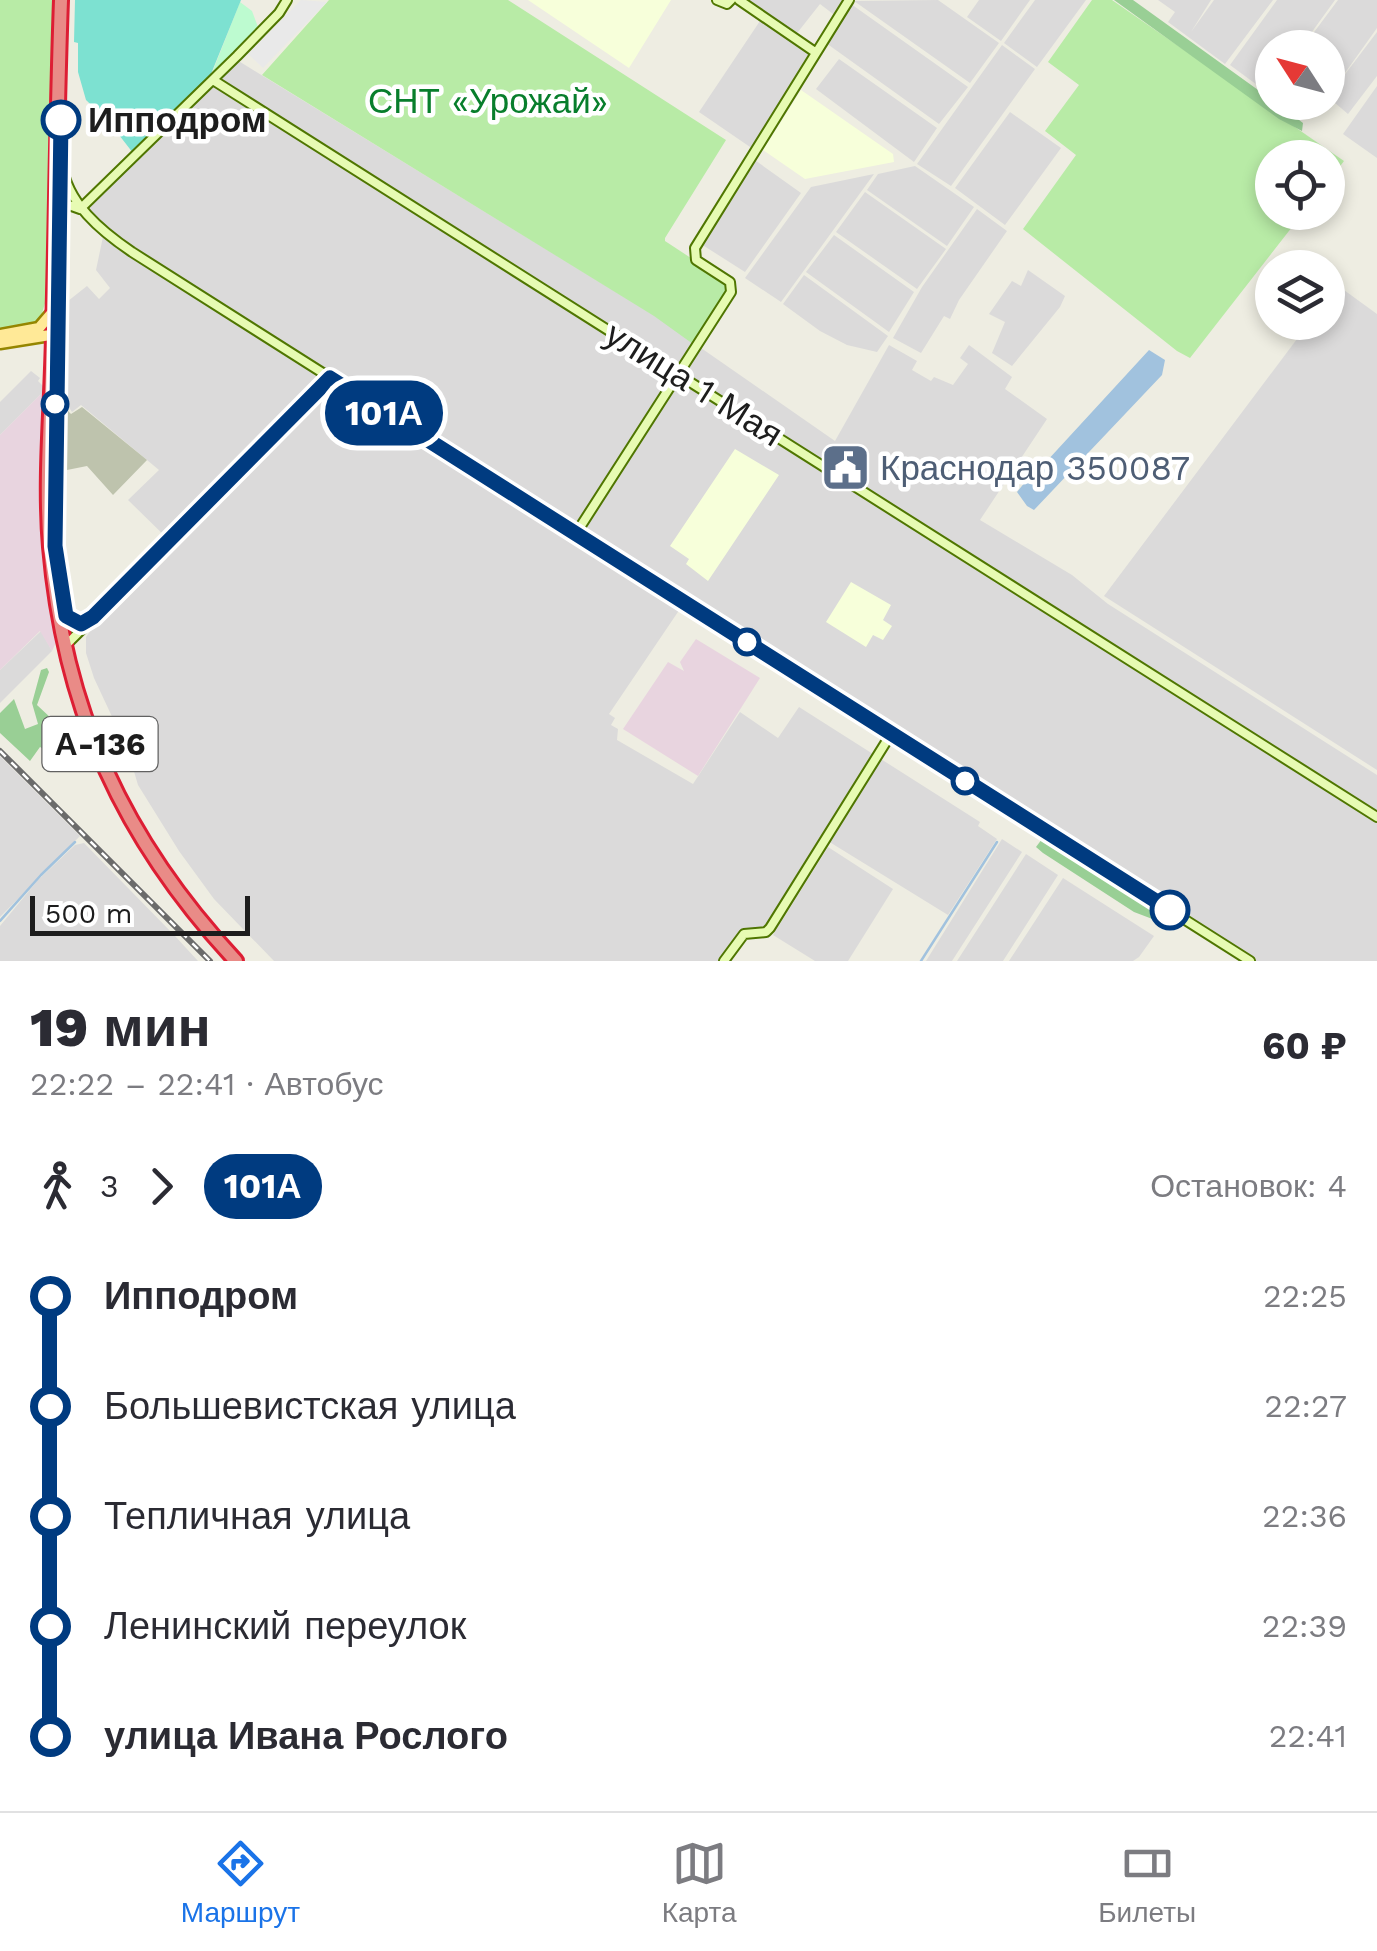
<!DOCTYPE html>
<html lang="ru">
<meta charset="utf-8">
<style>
:root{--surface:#fff;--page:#f7f7f7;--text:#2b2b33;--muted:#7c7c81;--line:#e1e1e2;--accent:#1a73e8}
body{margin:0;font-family:"Work Sans",sans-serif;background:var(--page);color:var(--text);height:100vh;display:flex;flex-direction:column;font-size:38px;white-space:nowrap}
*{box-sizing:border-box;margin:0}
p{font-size:32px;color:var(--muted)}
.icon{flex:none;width:55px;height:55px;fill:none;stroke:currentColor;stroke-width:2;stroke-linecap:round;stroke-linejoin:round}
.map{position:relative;height:961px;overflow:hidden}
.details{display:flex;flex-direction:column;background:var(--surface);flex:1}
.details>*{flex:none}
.badge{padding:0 20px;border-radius:32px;font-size:35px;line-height:65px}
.needle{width:65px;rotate:306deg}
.fabs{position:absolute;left:1255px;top:30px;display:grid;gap:20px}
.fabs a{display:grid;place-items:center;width:90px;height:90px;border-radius:50%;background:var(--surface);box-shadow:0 5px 15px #0003;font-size:50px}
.scale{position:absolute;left:30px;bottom:25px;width:220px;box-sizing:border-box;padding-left:10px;border:5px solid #1d1d1d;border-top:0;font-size:28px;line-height:35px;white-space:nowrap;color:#1d1d1d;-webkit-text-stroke:8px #fff;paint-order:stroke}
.map>.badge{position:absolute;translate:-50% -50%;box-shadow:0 0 0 5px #fff}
.legs{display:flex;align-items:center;gap:15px;height:110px;padding:0 30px;font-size:32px}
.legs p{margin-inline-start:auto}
.head{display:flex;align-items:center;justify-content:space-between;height:170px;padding:0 30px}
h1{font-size:55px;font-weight:800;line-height:75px}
ul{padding:0 30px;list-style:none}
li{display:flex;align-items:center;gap:35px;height:110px;font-size:38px}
li i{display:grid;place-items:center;width:15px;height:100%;margin:0 12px;background:currentColor}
li i::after{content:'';width:25px;height:25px;margin:-12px;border:8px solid;border-radius:50%;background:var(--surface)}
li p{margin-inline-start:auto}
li:first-child i{background:linear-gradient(#0000 50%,currentColor 0)}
li:last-child i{background:linear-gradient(currentColor 50%,#0000 0)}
.dock{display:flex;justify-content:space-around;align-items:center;height:140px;border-top:2px solid var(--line);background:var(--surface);font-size:28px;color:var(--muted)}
.dock a{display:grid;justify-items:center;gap:5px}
.dock .active{color:var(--accent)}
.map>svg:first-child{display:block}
</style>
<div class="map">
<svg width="1377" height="961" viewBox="0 0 1377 961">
<rect width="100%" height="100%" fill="#eeede2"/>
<path fill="#dbdada" d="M741,0H848L837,17L820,4L794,37Z
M938,0L999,43L970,83L854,1Z
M979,0H1030L1001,41L967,17Z
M1035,0H1086L1037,67L1004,43Z
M1158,0H1211L1191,32L1214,0H1273L1225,64L1168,22L1175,12Z
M1277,0H1335L1301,47L1272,48V86L1268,93L1230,65Z
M1338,0H1377V28L1330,94L1377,32V76L1348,114L1328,97V48L1303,47Z
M851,4L968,87L939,124L826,43Z
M762,18L813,53L753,149L699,112Z
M1002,45L1035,69L951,186L917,164Z
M839,59L937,128L914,162L816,89Z
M237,60L655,316L835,441L889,345L917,361L912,370L931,381L934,377L953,385L968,364L960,358L969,345L1012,377L1005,389L1047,419L980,520L1072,575L1108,604L1377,775V961H1256L686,600L609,714L615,718L611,725L618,729L617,740L693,784L740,712L778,738L799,707L980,822L978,826L997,839L948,915L823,838L765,928L744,930L722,961H274L214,899L179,851L138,785L128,751L94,678L86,653V637L97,622L108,617L167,558V549L172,543L128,500L159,470L81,405L72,412L64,400L62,372L63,305L87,286L99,299L110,288L96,270L104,232L85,210Z
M1377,86V158L1343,134Z
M1010,112L1061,148L1005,225L955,188Z
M752,158L801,193L745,272L701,244Z
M915,166L974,207L947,246L867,190L878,174Z
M874,174L781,302L745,278L811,187Z
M865,192L946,249L917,289L836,232Z
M977,209L1007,231L959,300L950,319L944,316L921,353L893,338L922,287Z
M834,235L914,292L889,332L806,272Z
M1028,270L1065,296L1060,307L1012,366L992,353L1005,322L989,314L1012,281L1021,286Z
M804,275L888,336L877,352L847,345L820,331L783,304Z
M1337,285L1377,314V770L1104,596L1309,323L1328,322V298Z
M31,371L40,378L38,381L46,389L0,435V402Z
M41,631L52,651L0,703V670Z
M0,756L80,836L0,917Z
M1002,839L1022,852L952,961H926Z
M84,843L175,936L198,961H0V926L38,880L75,845Z
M828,847L893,889L848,961H815L773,935Z
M1026,854L1058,875L1003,961H957Z
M1063,878L1154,936L1139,957L1133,961H1009Z"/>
<path fill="#e8d4df" d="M46,389L59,636L52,651L40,631L0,670V435Z
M696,639L760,678L698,776L623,729L668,662L684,671L680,662Z"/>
<path fill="#f7ffda" d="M528,0H671L629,68Z
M801,90L893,154L894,162L805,179L763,150Z
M735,449L779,475L708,581L686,564L689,559L670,546Z
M851,582L891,605L883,620L892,626L883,640L873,635L866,647L826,622Z"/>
<path fill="#bec3ad" d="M63,406L71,414L82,407L147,460L113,495L87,466L62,471Z"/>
<path fill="#b8eba6" d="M0,0H56L55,67L51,70L47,297L38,326L0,331Z
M329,0H508L726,140L665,238V241L729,283L731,289L693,344L654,316L262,75Z
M1092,0H1112L1344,161L1328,182V158H1272V212L1303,213L1190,358L1177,351L1023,229L1076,155L1045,131L1079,85L1048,62Z"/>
<path fill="#99cf95" d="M1114,0H1133L1286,110L1303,123L1302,131L1279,119Z
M47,668L49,672L37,705L69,735L81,732L94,766L82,763L80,755L66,745L57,757L40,747L30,761L0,733V713L14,699L25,729L38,724L32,703L41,670Z
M1042,839L1152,909L1158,914L1155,920L1134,912L1043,853L1036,847Z"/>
<path fill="#bdfbd0" d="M240,2L252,11L258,27L212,73Z"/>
<path fill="#7de1d1" d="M75,0H241L211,74L133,153L109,122L86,100L78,72V43L74,42Z"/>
<path fill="#e9e9e9" d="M301,0L327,2L263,68L248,54L243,59L240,56L247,49L250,52Z"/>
<path fill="#a1c2de" d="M1149,350L1165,360L1162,375L1034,510L1027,506L1017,492L1030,476L1034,475Z"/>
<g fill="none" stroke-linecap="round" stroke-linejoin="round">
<path stroke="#a1c2de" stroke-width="2.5" d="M0,921L41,875L75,842
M921,961L997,842"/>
<defs>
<path id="secondary" d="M717,0L727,4L731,0
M739,0L815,52
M213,80L1377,817
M62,164C67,203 101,231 132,252L1250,961
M80,209L237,56L279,13L287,0
M59,213L66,204L80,209
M575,535L731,292L730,282L696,260L695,248L849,0
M66,616L78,624L89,619
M65,646L333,380
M724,961L744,934L766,932L770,928L891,734"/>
<path id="primary" d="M0,335L39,328L51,314
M0,343L50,335L54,330"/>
<path id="highway" d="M61,0C57,111 56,223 53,334C52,404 44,477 50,547C64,711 124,841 236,961"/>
</defs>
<use href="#secondary" stroke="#4f7601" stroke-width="12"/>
<use href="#primary" stroke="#958600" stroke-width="15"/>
<use href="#highway" stroke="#dd1e34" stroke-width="18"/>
<use href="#secondary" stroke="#e7fbb3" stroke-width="8"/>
<use href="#primary" stroke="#ffe997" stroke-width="10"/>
<use href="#highway" stroke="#e98b87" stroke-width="12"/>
<defs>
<path id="rail" d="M0,751L210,961"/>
</defs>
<use href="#rail" stroke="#6b6b6b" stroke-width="6"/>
<use href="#rail" stroke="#fff" stroke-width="2.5" stroke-dasharray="8" stroke-linecap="butt"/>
</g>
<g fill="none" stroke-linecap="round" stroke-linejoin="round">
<defs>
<path id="line-1" d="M61,120L55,546L66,616L81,624L93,617L330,378L1170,910"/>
</defs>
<use href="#line-1" stroke="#fff" stroke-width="22"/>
<use href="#line-1" stroke="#003b80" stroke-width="15"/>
</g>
<defs>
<symbol id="civic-square" viewBox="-11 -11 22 22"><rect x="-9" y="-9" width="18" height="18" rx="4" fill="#5c6f8a" stroke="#fff"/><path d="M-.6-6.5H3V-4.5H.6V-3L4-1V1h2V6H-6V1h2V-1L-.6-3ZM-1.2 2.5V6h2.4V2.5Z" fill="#fff"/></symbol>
</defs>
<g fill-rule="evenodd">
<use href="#civic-square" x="818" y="440" width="55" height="55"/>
</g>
<g fill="#fff" stroke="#003b80" stroke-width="5">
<circle cx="61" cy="120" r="18"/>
<circle cx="55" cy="404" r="12"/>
<circle cx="747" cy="642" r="12"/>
<circle cx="965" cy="781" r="12"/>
<circle cx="1170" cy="910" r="18"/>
</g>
<g text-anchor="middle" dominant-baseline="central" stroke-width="9" stroke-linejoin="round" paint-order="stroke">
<rect fill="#fff" stroke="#616161" stroke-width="2.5" x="42.5" y="717" width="115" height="54" rx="8"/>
<g font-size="32" font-weight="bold" fill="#1d1d1d">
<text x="100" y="744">А-136</text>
</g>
<g font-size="35" fill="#087e2c" stroke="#fff">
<text x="488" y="101">СНТ «Урожай»</text>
</g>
<g font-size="35" font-weight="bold" fill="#1d1d1d" stroke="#fff" text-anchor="start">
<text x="88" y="120">Ипподром</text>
</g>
<g font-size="35" fill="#1d1d1d" stroke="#fff">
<text transform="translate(694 384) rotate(32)">улица 1 Мая</text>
</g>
<g font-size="35" fill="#4e5e75" stroke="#fff" text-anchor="start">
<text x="880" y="468">Краснодар 350087</text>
</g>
</g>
</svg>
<div class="fabs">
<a><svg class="needle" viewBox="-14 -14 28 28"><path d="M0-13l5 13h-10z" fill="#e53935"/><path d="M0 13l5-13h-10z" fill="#7c7c81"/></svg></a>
<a><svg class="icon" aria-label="locate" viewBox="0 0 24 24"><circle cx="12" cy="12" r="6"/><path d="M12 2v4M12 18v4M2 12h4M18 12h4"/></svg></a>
<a><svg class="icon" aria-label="layers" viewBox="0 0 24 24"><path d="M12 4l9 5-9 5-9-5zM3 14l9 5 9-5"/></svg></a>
</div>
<div class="scale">500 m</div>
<b class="badge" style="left:384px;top:413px;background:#003b80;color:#fff">101А</b>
</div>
<section class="details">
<div class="head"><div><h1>19 мин</h1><p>22:22 – 22:41 · Автобус</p></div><b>60 ₽</b></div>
<div class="legs"><svg class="icon" aria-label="walk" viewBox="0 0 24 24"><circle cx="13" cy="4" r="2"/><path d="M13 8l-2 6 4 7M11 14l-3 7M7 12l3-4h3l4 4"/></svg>3<svg class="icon" aria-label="forward" viewBox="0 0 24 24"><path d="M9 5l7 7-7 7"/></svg><b class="badge" style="background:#003b80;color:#fff">101А</b><p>Остановок: 4</p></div>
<ul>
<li><i style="color:#003b80"></i><b>Ипподром</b><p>22:25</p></li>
<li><i style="color:#003b80"></i><span>Большевистская улица</span><p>22:27</p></li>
<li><i style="color:#003b80"></i><span>Тепличная улица</span><p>22:36</p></li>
<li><i style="color:#003b80"></i><span>Ленинский переулок</span><p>22:39</p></li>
<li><i style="color:#003b80"></i><b>улица Ивана Рослого</b><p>22:41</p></li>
</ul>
</section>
<nav class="dock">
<a class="active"><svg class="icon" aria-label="directions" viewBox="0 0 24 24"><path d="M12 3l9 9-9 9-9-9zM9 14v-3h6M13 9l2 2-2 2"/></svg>Маршрут</a>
<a><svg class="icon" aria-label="map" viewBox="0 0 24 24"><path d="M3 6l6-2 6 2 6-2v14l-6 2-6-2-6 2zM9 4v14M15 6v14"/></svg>Карта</a>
<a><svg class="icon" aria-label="tickets" viewBox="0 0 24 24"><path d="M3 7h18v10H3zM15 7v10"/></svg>Билеты</a>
</nav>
